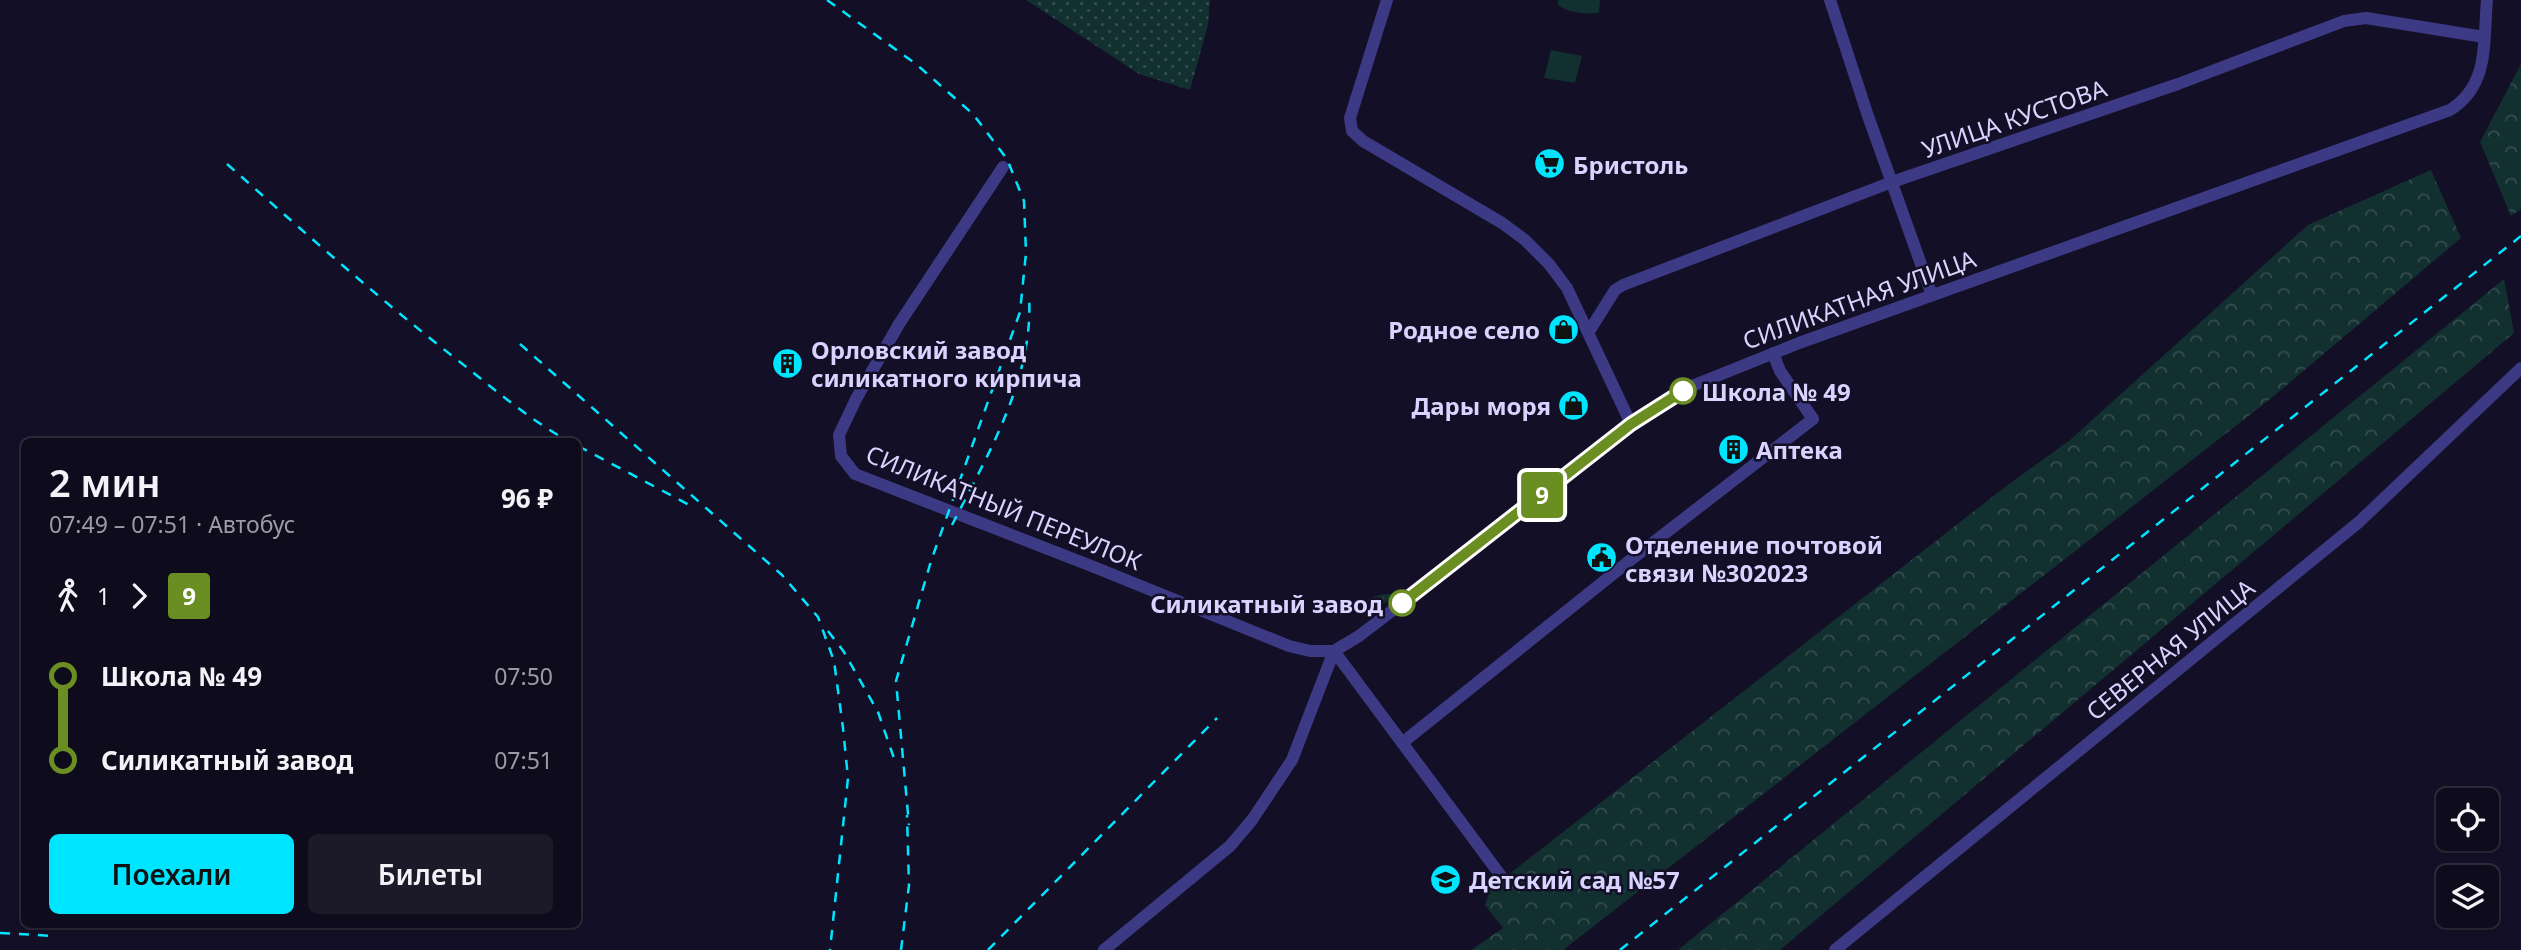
<!DOCTYPE html>
<html lang="ru">
<meta charset="utf-8">
<style>
:root{--surface:#0e0b1c;--page:#1c1929;--text:#f1f3f6;--muted:#9b9ba3;--line:#2e2b3b;--accent:#00e5ff}
body{margin:0;font-family:"Noto Sans",sans-serif;background:var(--page);color:var(--text);height:100vh;display:flex;flex-direction:column;font-size:26px;white-space:nowrap}
*{box-sizing:border-box;margin:0}
p{font-size:23px;color:var(--muted)}
.icon{flex:none;width:38px;height:38px;fill:none;stroke:currentColor;stroke-width:2;stroke-linecap:round;stroke-linejoin:round}
.map{position:relative;flex:1;overflow:hidden}
.drawer{position:absolute;left:21px;top:438px;width:560px;height:490px;display:flex;flex-direction:column;background:var(--surface);border-radius:10px;box-shadow:0 2px 5px #0004,0 0 0 2px var(--line)}
.drawer>*{flex:none}
.badge{padding:0 14px;border-radius:5px;font-size:24px;line-height:46px}
.fabs{position:absolute;left:2436px;top:788px;display:grid;gap:14px}
.fabs a{display:grid;place-items:center;width:63px;height:63px;border-radius:10px;background:var(--surface);box-shadow:0 2px 5px #0004,0 0 0 2px var(--line);font-size:35px}
.map>.badge{position:absolute;translate:-50% -50%;box-shadow:0 0 0 4px #fff}
.legs{display:flex;align-items:center;gap:10px;height:77px;padding:0 28px;font-size:23px}
.legs p{margin-inline-start:auto}
.headline{display:flex;align-items:center;justify-content:space-between;height:119px;padding:0 28px}
h1{font-size:38px;font-weight:600;line-height:52px}
.action{display:flex;gap:14px;margin-top:auto;padding:14px 28px}
.action a{flex:1;height:80px;border-radius:10px;background:var(--accent);color:#111;font-size:28px;font-weight:600;line-height:80px;text-align:center}
.action a+a{background:var(--page);color:var(--text)}
ul{padding:0 28px;list-style:none}
li{display:flex;align-items:center;gap:24px;height:84px;font-size:26px}
li i{display:grid;place-items:center;width:10px;height:100%;margin:0 9px;background:currentColor}
li i::after{content:'';width:18px;height:18px;margin:-9px;border:5px solid;border-radius:50%;background:var(--surface)}
li p{margin-inline-start:auto}
li:first-child i{background:linear-gradient(#0000 50%,currentColor 0)}
li:last-child i{background:linear-gradient(currentColor 50%,#0000 0)}
.map>svg:first-child{display:block}
</style>
<div class="map">
<svg width="2521" height="950" viewBox="0 0 2521 950">
<defs>
<pattern id="grass-dots" width="8" height="8" patternUnits="userSpaceOnUse" patternTransform="scale(1.75)"><rect width="8" height="8" fill="#12302f"/><path d="M2 2h.1M6 6h.1" fill="none" stroke="#344d4e" stroke-width="1.8" stroke-linecap="round"/></pattern>
<pattern id="forest-crowns" width="20" height="18" patternUnits="userSpaceOnUse" patternTransform="scale(1.75)"><rect width="20" height="18" fill="#12302f"/><path d="M2 6a3 3 0 1 1 6 0M12 15a3 3 0 1 1 6 0" fill="none" stroke="#344d4e"/></pattern>
</defs>
<rect width="100%" height="100%" fill="#130f26"/>
<path fill="url(#grass-dots)" d="M1026,0H1210L1208,25L1190,90L1139,74Z
M1397,593L1367,617L1361,609C1368,594 1381,595 1397,593Z"/>
<path fill="url(#forest-crowns)" d="M2521,64V209L2511,216L2480,142Z
M2431,170L2461,238L2269,400L1563,950H1471L1503,928L1485,905L1490,889L2005,487L2070,440L2308,225Z
M2504,279L2514,333L1780,950H1678Z"/>
<path fill="#12302f" d="M1558,0H1600L1599,12C1589,16 1566,12 1558,5Z
M1551,50L1582,56L1575,83L1544,78Z"/>
<g fill="none" stroke-linecap="round" stroke-linejoin="round">
<path stroke="#3d3a85" stroke-width="12" d="M1387,0L1350,118L1352,131L1363,141L1502,223L1525,240L1549,264L1567,288L1631,424
M1830,0L1868,116L1932,295
M1003,167L899,324L856,399L839,435L841,456L855,474L1094,567L1289,646L1310,651H1334
M1588,333L1615,290L1623,285L1892,182L2178,84L2344,21L2366,18L2484,37
M1334,651L1359,636L1508,522L1631,424L1687,388L1799,343L2450,110C2490,85 2483,42 2487,0
M1334,651L1504,880
M1402,743L1628,562L1813,419L1780,371L1773,353
M1104,950L1230,846L1252,820L1292,760L1334,651
M1835,950L2359,522L2521,368"/>
<path stroke="#00e5ff" stroke-width="2.5" stroke-dasharray="10 9" stroke-linecap="butt" d="M827,0L916,64L973,114L1007,159L1024,201L1026,253L1020,312L931,561L896,681L909,825
M227,164C303,231 379,299 460,362C495,390 529,419 568,441
M520,344L782,575L818,617L834,661L843,728L848,778L830,950
M578,446L695,508
M952,525C988,454 1034,378 1029,296
M828,631L844,652L878,712L896,764
M0,933L54,936
M901,950L909,885L907,815
M988,950L1217,718
M1620,950L2521,236"/>
</g>
<g fill="none" stroke-linecap="round" stroke-linejoin="round">
<defs>
<path id="line-1" d="M1402,603L1631,424L1683,391"/>
</defs>
<use href="#line-1" stroke="#fff" stroke-width="16"/>
<use href="#line-1" stroke="#6b8e23" stroke-width="10"/>
</g>
<defs>
<symbol id="supermarket-disc" viewBox="-11 -11 22 22"><circle r="9.5" fill="#00e5ff" stroke="#130f26"/><path d="M-6-5.5h2.5l.6 2H6L4.5 2H-2.5L-4.4-4H-6ZM-1.5 3.2a1.3 1.3 0 1 0 .1 0ZM3 3.2a1.3 1.3 0 1 0 .1 0Z" fill="#111"/></symbol>
<symbol id="shop-disc" viewBox="-11 -11 22 22"><circle r="9.5" fill="#00e5ff" stroke="#130f26"/><path d="M-5-2.5h2.3a2.7 3.5 0 0 1 5.4 0H5L5.5 6h-11ZM-1.5-2.5h3a1.5 2.3 0 0 0-3 0Z" fill="#111"/></symbol>
<symbol id="building-disc" viewBox="-11 -11 22 22"><circle r="9.5" fill="#00e5ff" stroke="#130f26"/><path d="M-4-6H4V6H1V3H-1V6H-4ZM-2.5-4.3h1.7v1.8h-1.7ZM.8-4.3h1.7v1.8H.8ZM-2.5-1h1.7V.8h-1.7ZM.8-1h1.7V.8H.8Z" fill="#111"/></symbol>
<symbol id="civic-disc" viewBox="-11 -11 22 22"><circle r="9.5" fill="#00e5ff" stroke="#130f26"/><path d="M-.6-6.5H3V-4.5H.6V-3L4-1V1h2V6H-6V1h2V-1L-.6-3ZM-1.2 2.5V6h2.4V2.5Z" fill="#111"/></symbol>
<symbol id="school-disc" viewBox="-11 -11 22 22"><circle r="9.5" fill="#00e5ff" stroke="#130f26"/><path d="M0-5L7-2L0 1L-7-2ZM-4 1L0 2.5L4 1V4Q0 6-4 4Z" fill="#111"/></symbol>
</defs>
<g fill-rule="evenodd">
<use href="#supermarket-disc" x="1532" y="146" width="35" height="35"/>
<use href="#shop-disc" x="1546" y="312" width="35" height="35"/>
<use href="#building-disc" x="770" y="346" width="35" height="35"/>
<use href="#shop-disc" x="1556" y="388" width="35" height="35"/>
<use href="#building-disc" x="1716" y="432" width="35" height="35"/>
<use href="#civic-disc" x="1584" y="540" width="35" height="35"/>
<use href="#school-disc" x="1428" y="862" width="35" height="35"/>
</g>
<g fill="#fff" stroke="#6b8e23" stroke-width="3.5">
<circle cx="1683" cy="391" r="12"/>
<circle cx="1402" cy="603" r="12"/>
</g>
<g text-anchor="middle" dominant-baseline="central" stroke-width="5" stroke-linejoin="round" paint-order="stroke">
<g font-size="24" fill="#d9d4ff" stroke="#130f26">
<text transform="translate(2014 118) rotate(-19)">УЛИЦА КУСТОВА</text>
<text transform="translate(1859 299) rotate(-20)">СИЛИКАТНАЯ УЛИЦА</text>
<text transform="translate(1004 507) rotate(22)">СИЛИКАТНЫЙ ПЕРЕУЛОК</text>
<text transform="translate(2170 649) rotate(-39)">СЕВЕРНАЯ УЛИЦА</text>
</g>
<g font-size="24" font-weight="bold" fill="#d9d4ff" stroke="#130f26" text-anchor="start">
<text x="1573" y="164">Бристоль</text>
<text x="1540" y="329" text-anchor="end">Родное село</text>
<text x="811" y="349">Орловский завод<tspan x="811" dy="28">силикатного кирпича</tspan></text>
<text x="1551" y="405" text-anchor="end">Дары моря</text>
<text x="1756" y="449">Аптека</text>
<text x="1625" y="544">Отделение почтовой<tspan x="1625" dy="28">связи №302023</tspan></text>
<text x="1469" y="879">Детский сад №57</text>
</g>
<g font-size="24" font-weight="bold" fill="#d9d4ff" stroke="#130f26" text-anchor="start">
<text x="1702" y="391">Школа № 49</text>
<text x="1383" y="603" text-anchor="end">Силикатный завод</text>
</g>
</g>
</svg>
<div class="fabs">
<a><svg class="icon" aria-label="locate" viewBox="0 0 24 24"><circle cx="12" cy="12" r="6"/><path d="M12 2v4M12 18v4M2 12h4M18 12h4"/></svg></a>
<a><svg class="icon" aria-label="layers" viewBox="0 0 24 24"><path d="M12 4l9 5-9 5-9-5zM3 14l9 5 9-5"/></svg></a>
</div>
<b class="badge" style="left:1542px;top:495px;background:#6b8e23;color:#fff">9</b>
<section class="drawer">
<div class="headline"><div><h1>2 мин</h1><p>07:49 – 07:51 · Автобус</p></div><b>96 ₽</b></div>
<div class="legs"><svg class="icon" aria-label="walk" viewBox="0 0 24 24"><circle cx="13" cy="4" r="2"/><path d="M13 8l-2 6 4 7M11 14l-3 7M7 12l3-4h3l4 4"/></svg>1<svg class="icon" aria-label="forward" viewBox="0 0 24 24"><path d="M9 5l7 7-7 7"/></svg><b class="badge" style="background:#6b8e23;color:#fff">9</b></div>
<ul>
<li><i style="color:#6b8e23"></i><b>Школа № 49</b><p>07:50</p></li>
<li><i style="color:#6b8e23"></i><b>Силикатный завод</b><p>07:51</p></li>
</ul>
<div class="action"><a>Поехали</a><a>Билеты</a></div>
</section>
</div>
